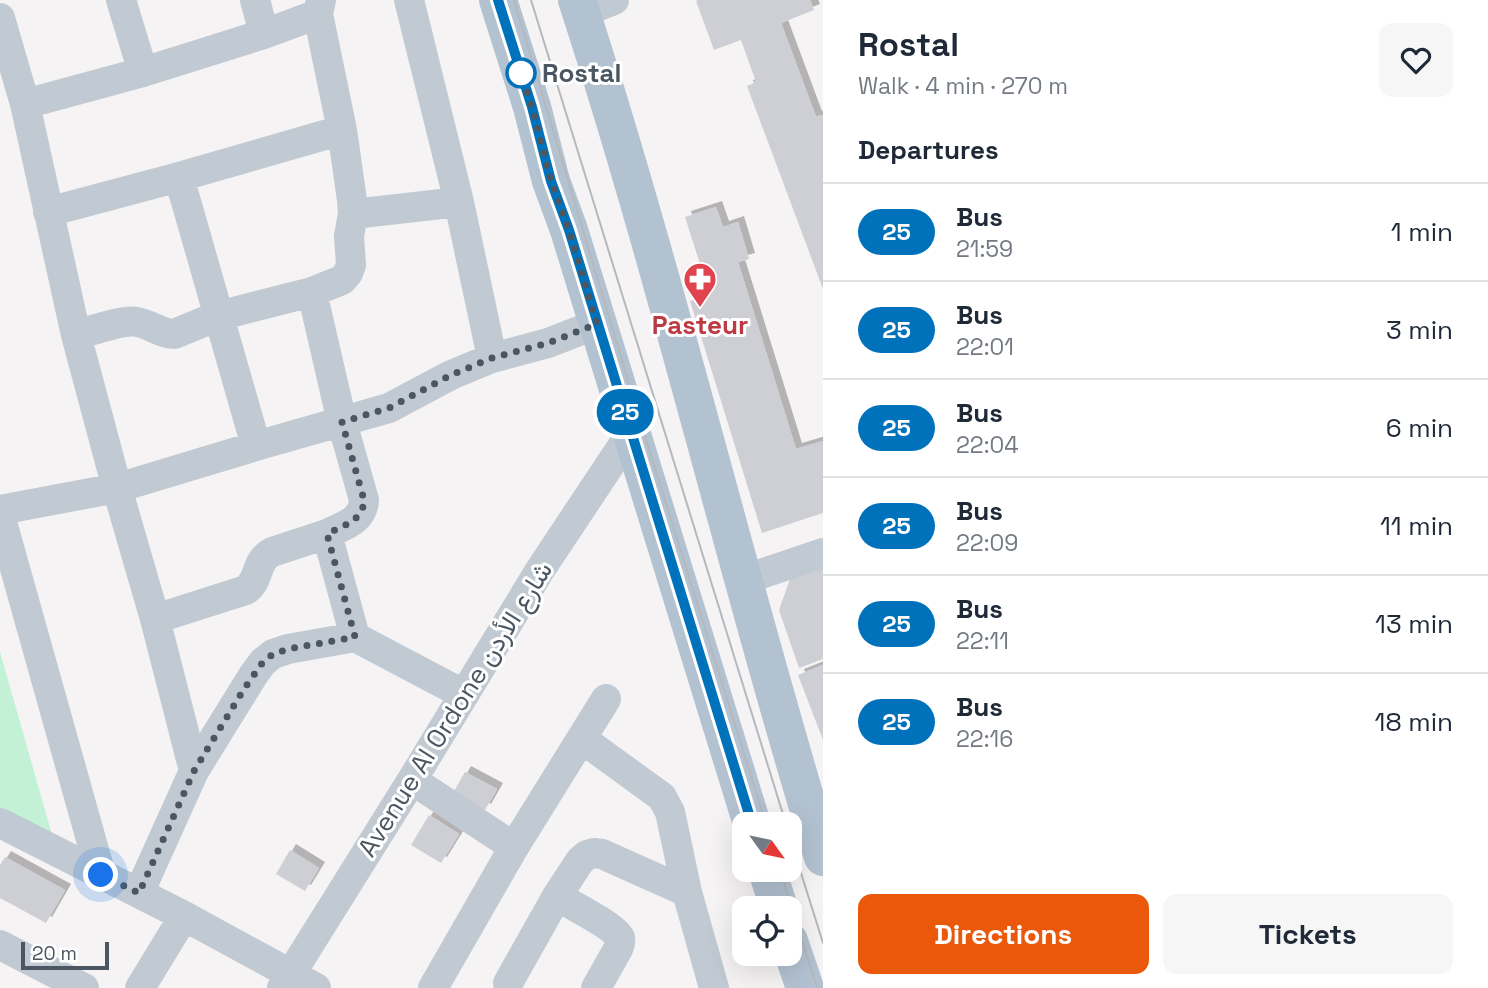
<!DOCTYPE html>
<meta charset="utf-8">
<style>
:root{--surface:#fff;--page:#f6f6f7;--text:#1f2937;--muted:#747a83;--line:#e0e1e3;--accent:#ea580c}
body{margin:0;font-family:"Space Grotesk",Vazirmatn,sans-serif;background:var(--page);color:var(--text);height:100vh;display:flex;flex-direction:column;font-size:26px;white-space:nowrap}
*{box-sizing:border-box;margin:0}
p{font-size:23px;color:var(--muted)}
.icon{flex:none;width:38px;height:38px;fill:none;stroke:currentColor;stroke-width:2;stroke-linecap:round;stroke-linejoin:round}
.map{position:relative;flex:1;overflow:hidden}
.drawer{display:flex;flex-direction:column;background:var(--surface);width:665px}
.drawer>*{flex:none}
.badge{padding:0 14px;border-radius:23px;font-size:24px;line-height:46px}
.needle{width:46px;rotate:123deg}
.tools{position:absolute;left:732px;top:812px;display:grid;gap:14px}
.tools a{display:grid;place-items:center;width:70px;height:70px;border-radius:14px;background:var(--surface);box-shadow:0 7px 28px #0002;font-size:35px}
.scale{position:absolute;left:21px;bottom:18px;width:88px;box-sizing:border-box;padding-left:7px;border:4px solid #4a5661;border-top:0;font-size:19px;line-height:24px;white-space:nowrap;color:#4a5661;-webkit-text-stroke:5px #fff;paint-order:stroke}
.you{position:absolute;width:35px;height:35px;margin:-18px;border:5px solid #fff;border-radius:50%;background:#1a73e8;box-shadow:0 0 0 10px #1a73e833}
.map>.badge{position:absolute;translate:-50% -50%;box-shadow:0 0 0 4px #fff}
h2{padding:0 35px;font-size:26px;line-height:63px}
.round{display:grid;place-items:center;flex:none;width:74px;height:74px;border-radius:14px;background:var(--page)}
.overview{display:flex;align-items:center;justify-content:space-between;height:119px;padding:0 35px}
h1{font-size:33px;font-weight:600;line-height:52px}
.cta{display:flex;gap:14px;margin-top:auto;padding:14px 35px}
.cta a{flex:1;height:80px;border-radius:14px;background:var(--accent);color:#fff;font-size:28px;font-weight:600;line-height:80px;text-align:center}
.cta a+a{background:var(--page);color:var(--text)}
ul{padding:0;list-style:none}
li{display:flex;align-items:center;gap:21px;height:98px;padding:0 35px;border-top:2px solid var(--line)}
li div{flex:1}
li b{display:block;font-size:26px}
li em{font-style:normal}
li .badge{min-width:77px;font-weight:700;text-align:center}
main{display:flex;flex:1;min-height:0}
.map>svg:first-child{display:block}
</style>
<main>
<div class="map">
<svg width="823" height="988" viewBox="0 0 823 988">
<defs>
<filter id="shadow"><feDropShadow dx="6" dy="-6" stdDeviation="0" flood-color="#0004"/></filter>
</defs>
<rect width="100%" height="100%" fill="#f5f3f3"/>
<path fill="#c3f1d5" d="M0,652L57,852L0,822Z"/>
<path fill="#cdcfd5" filter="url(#shadow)" d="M698,0H810L814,10L781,23L816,117L822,115L823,119V289L747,86L756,82L741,40L714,50L696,1Z
M716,207L723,227L738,222L749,259L738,262L796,449L823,441V513L762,533L690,301L710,295L685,217Z
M823,565V659L799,668L779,610L790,579Z
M823,665V740L798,675Z
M465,772L497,789L485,810L453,793Z
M429,815L459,834L441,863L411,845Z
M290,850L319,868L305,891L276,874Z
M5,857L65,890L46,923L0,898V865Z"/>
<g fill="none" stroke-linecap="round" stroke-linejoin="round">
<path stroke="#c1cad2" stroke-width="30" d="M121,0L143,72
M255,0L264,34
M409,0L459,202L492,358
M581,13L614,0
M0,18L25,104L76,335L117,488L155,619L194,771L139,893
M25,104L143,72L264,34L318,14
M179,177L256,446
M48,212L179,177L342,130
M353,214L459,202
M312,292L342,422L364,500C363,521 343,526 327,534L355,637
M76,335C91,331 124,319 137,322C150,324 161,334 174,334L218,316L312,292L342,280L348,273L351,265L349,236L353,214L352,200L342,130L318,14L321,0
M0,510L117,488L256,446L389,408L451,375L492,358L548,343L597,324
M0,515L101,875
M743,580L823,553
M155,619L246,590C261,579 254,562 272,552L327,534
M582,739L662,797L670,812L687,892L714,988
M194,771L254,674L263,662L273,654L288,649L355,637L463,694
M412,780L514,847L433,988
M0,823L184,916L316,988
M514,847L606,699
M557,896C568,903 616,927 620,938C621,943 620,944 618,949L596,988
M0,945L84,988
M508,983L557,896L580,861L587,855L594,853L602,854L687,892
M140,988L184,916
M282,988L412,780L540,570L631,433"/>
<path stroke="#b3c2d1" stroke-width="38" d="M498,0L532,107L551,181L569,230L752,824
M577,0C669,283 736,573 823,857
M767,870L779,908
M789,941L805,988"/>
<path stroke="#b5b8bd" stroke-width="2" d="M514,0L639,417L766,824
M531,0L786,824
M789,835L823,943
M780,870L817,988"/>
</g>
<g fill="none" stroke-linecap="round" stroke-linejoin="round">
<defs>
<path id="line" d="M498,0L532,107L551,181L569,230L752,824"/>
</defs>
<use href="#line" stroke="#fff" stroke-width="16"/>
<use href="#line" stroke="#0072bc" stroke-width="10"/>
<path stroke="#4a5661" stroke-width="7" stroke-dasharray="0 12.6" d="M101,875L139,893L194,771L244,689L263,662L273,654L288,649L355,637L327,534C344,525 363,521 364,500L342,422L389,408L451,375L492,358L548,343L597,324L569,230L551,181L532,107L521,73"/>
</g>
<defs>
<symbol id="pharmacy-pin" viewBox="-11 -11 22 30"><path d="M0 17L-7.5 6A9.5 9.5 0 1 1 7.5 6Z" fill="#e0444e" stroke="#fff"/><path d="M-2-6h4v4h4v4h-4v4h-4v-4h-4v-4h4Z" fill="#fff"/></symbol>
</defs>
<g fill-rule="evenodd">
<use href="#pharmacy-pin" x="681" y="260" width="38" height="52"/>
</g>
<circle fill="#fff" stroke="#0072bc" stroke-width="3.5" cx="521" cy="73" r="14"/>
<g text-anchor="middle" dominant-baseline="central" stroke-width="6" stroke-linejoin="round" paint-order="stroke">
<g font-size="26" font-weight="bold" fill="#4a5661" stroke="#fff" text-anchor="start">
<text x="542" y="73">Rostal</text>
</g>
<g font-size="26" font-weight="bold" fill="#be3a42" stroke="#fff">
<text x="700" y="325">Pasteur</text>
</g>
<g font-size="26" fill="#4a5661" stroke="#fff">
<text transform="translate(455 709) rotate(-58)">Avenue Al Ordone شارع الأردن</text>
</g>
</g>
</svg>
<div class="tools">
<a><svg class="needle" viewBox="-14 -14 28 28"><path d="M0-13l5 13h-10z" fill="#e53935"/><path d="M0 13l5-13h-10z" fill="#747a83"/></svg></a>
<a><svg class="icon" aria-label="locate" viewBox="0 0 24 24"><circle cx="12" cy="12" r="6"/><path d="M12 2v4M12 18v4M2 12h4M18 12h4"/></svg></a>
</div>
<div class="scale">20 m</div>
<div class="you" style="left:101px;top:875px"></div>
<b class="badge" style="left:625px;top:412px;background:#0072bc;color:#fff">25</b>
</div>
<section class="drawer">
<div class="overview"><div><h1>Rostal</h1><p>Walk · 4 min · 270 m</p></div><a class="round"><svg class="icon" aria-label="heart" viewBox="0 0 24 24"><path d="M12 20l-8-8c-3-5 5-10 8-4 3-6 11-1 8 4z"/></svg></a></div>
<h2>Departures</h2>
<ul>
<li><span class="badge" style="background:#0072bc;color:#fff">25</span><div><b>Bus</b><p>21:59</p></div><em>1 min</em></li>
<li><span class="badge" style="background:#0072bc;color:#fff">25</span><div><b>Bus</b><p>22:01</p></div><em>3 min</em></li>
<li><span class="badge" style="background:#0072bc;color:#fff">25</span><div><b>Bus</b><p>22:04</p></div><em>6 min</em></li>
<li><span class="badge" style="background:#0072bc;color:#fff">25</span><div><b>Bus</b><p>22:09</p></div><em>11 min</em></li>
<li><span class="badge" style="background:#0072bc;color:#fff">25</span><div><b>Bus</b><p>22:11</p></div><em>13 min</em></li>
<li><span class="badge" style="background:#0072bc;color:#fff">25</span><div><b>Bus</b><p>22:16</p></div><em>18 min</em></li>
</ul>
<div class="cta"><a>Directions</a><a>Tickets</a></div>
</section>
</main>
